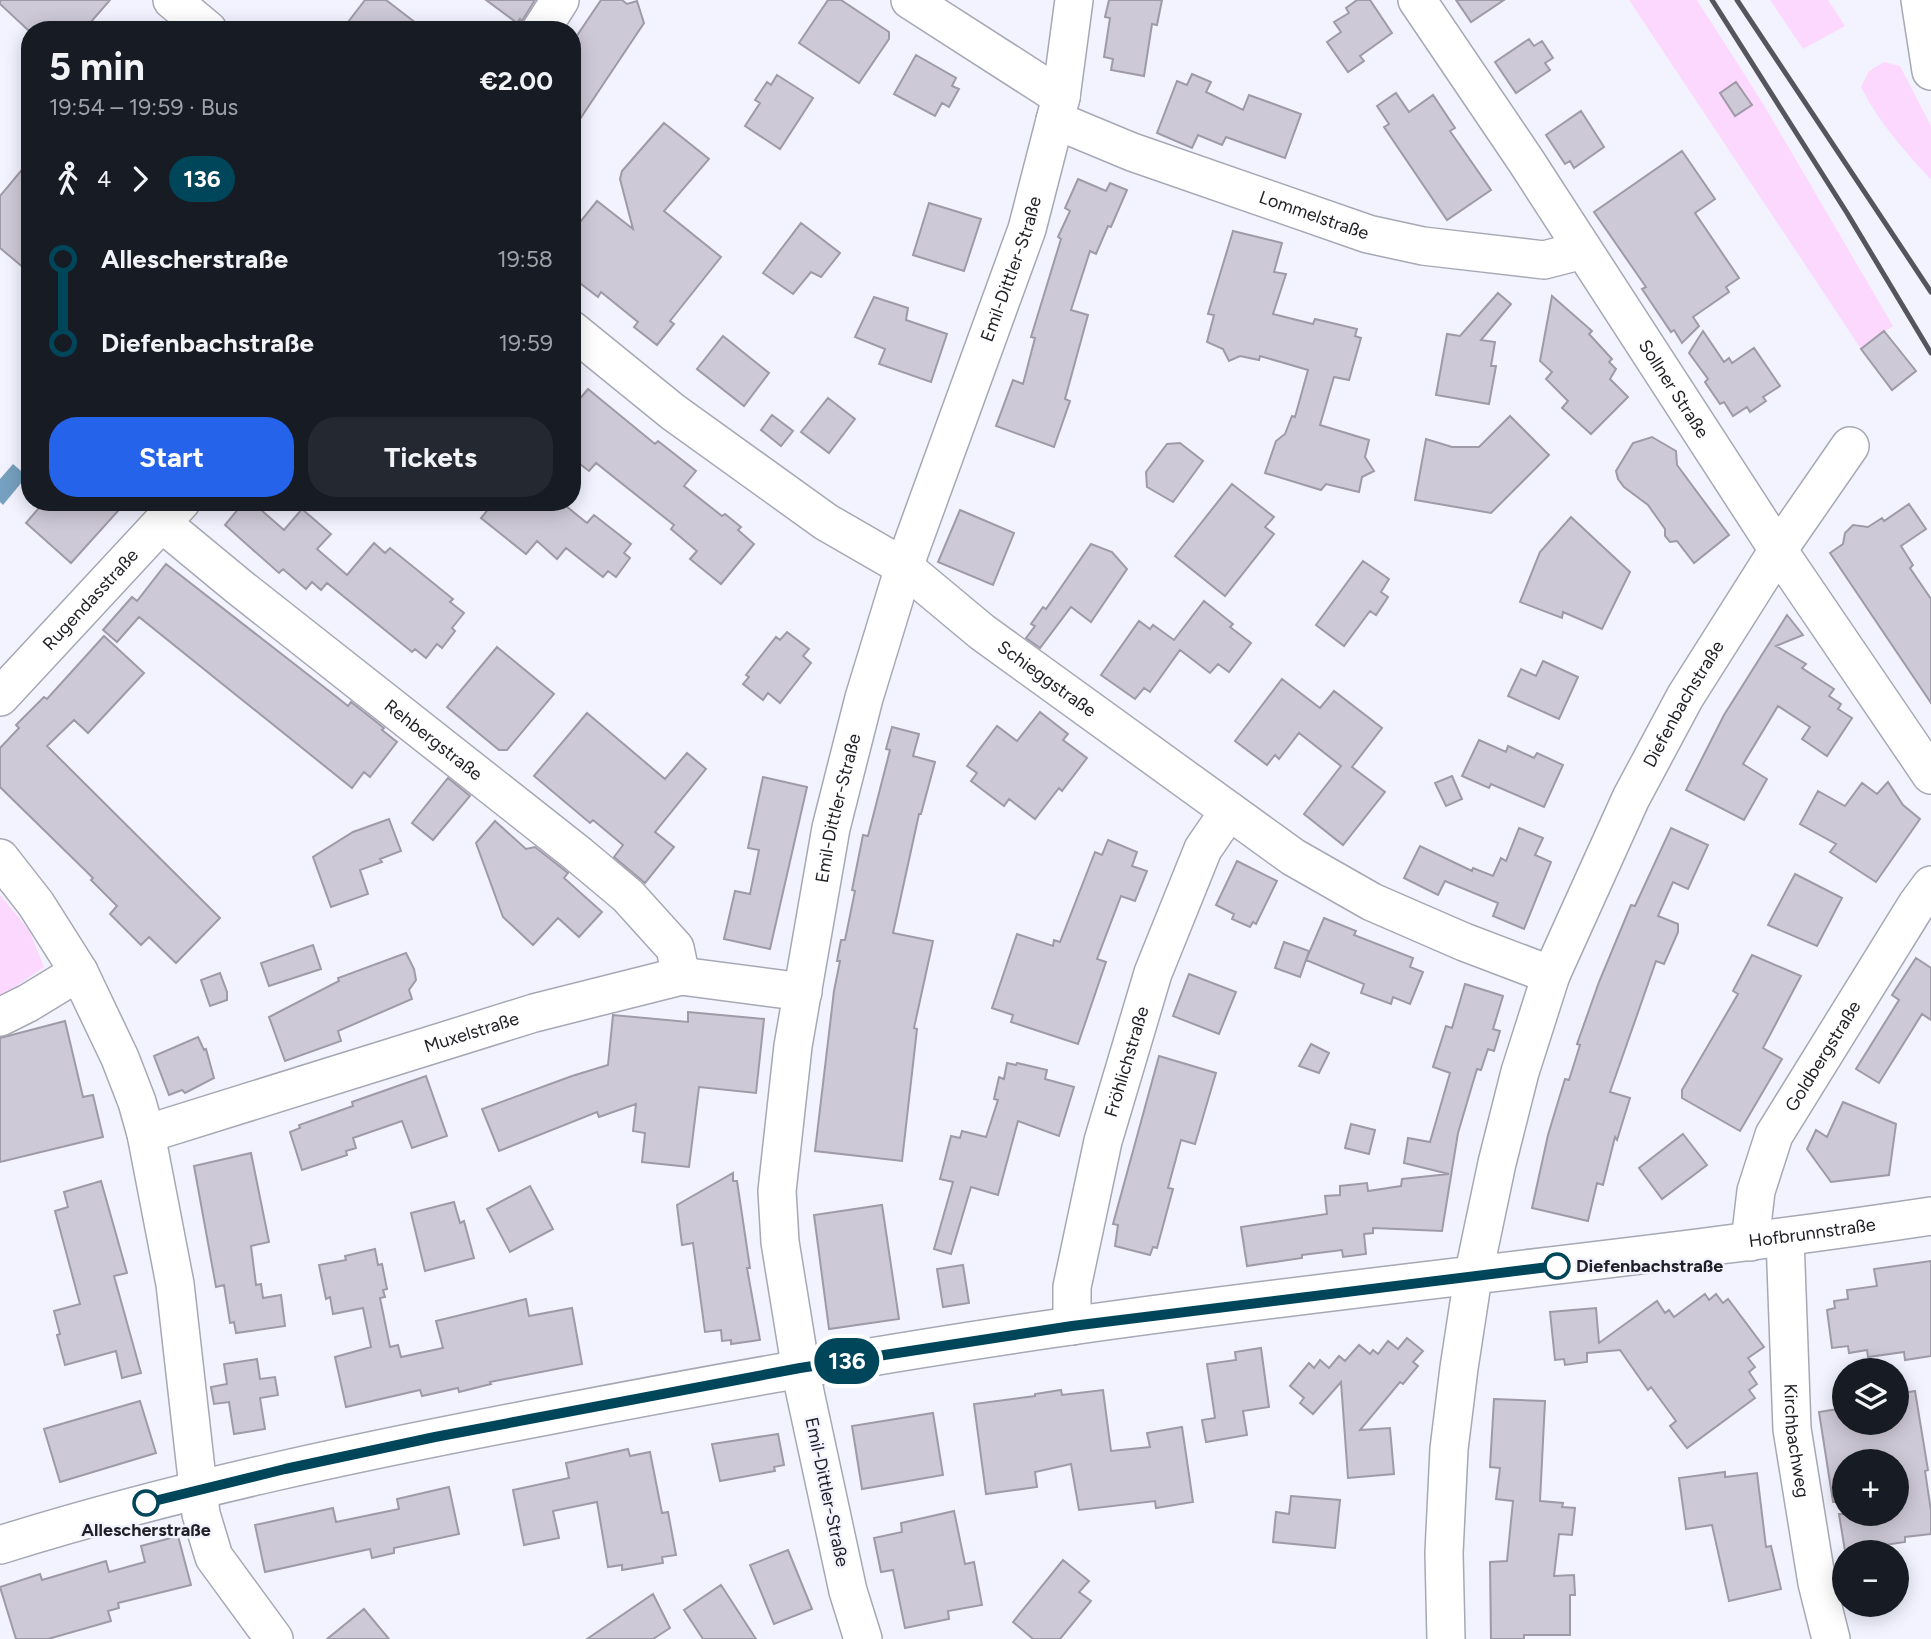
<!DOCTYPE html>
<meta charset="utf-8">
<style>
:root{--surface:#171b24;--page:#242831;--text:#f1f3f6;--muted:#9ea1a6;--accent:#2563eb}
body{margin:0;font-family:Figtree,sans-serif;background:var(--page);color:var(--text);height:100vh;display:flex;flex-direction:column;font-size:26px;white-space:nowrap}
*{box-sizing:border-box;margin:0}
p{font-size:23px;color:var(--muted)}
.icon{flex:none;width:38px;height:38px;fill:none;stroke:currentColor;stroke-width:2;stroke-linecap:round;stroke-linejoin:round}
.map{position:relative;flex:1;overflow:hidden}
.sheet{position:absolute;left:21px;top:21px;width:560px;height:490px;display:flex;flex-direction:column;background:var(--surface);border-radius:28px;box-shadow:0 4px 18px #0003}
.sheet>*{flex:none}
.badge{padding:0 14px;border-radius:23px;font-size:24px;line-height:46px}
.buttons{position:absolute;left:1832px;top:1358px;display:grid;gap:14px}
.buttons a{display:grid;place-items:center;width:77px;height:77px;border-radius:50%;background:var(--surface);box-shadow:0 4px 18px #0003;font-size:35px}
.map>.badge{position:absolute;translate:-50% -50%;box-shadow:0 0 0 4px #fff}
.legs{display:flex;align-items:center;gap:10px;height:77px;padding:0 28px;font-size:23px}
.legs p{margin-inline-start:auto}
.head{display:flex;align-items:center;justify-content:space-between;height:119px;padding:0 28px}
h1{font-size:38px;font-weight:700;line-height:52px}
.button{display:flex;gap:14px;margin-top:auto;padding:14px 28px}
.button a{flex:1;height:80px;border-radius:28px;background:var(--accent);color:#fff;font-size:28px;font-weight:700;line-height:80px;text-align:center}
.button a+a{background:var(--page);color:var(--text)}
ul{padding:0 28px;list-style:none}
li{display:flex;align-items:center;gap:24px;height:84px;font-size:26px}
li i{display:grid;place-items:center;width:10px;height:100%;margin:0 9px;background:currentColor}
li i::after{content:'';width:18px;height:18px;margin:-9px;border:5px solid;border-radius:50%;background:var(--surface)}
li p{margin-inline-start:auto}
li:first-child i{background:linear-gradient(#0000 50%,currentColor 0)}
li:last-child i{background:linear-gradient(currentColor 50%,#0000 0)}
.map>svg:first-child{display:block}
</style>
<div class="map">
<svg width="1931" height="1639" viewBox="0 0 1931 1639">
<rect width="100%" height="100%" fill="#f2f3ff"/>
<path fill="#fcd8fe" d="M1629,0H1697L1762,102L1893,326L1861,349Z
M1770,0H1828L1845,26L1803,49Z
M1884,62L1900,66L1931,126V180C1905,151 1878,122 1861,87L1869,71Z
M0,895L29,930L44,967L0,997Z"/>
<path fill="#76a0bf" d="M13,464L27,476L3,505L0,502V479Z"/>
<path fill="#cec9d7" stroke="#9f9aa7" stroke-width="2" d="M0,0H110L84,30H28L0,4Z
M365,0H386L425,30H342Z
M486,0H535L522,21L520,19L517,23Z
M601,0H622L627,4L637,1L644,23L572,131V43Z
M828,0H841L889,32V39L859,83L799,43Z
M1109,0H1162L1157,25L1152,24L1144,76L1111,70L1113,59L1104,57L1110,18L1105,17Z
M1357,0H1370L1392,33L1360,56L1364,61L1348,72L1327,42L1341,32L1334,22L1349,13L1346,8Z
M1456,0H1504L1471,22Z
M1529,39L1534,46L1542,41L1553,58L1545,63L1550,70L1516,93L1495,62Z
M916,55L956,78L952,86L959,89L949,107L942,103L935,116L894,94Z
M1192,74L1211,82L1206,92L1243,110L1249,95L1301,114L1285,158L1226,137L1222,145L1198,135L1192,148L1157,133L1177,81L1187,85Z
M777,75L813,98L780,149L745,126L760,103L755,100L767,82L771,85Z
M1736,82L1752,105L1735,116L1720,93Z
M1396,93L1409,112L1433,95L1455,128L1450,131L1491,190L1447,220L1384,127L1389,124L1377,106Z
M1581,111L1604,147L1574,168L1570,161L1565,164L1546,135Z
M664,123L709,159L664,211L721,257L670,321L674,324L657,345L634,327L638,322L601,292L598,297L572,277V232L597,201L633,229L620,179L622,171Z
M1682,151L1715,199L1695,213L1739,278L1726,287L1729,292L1693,317L1699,326L1682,343L1674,330L1671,332L1642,289L1646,287L1594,212Z
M30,160V273L0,248V196Z
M1078,179L1106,191L1110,183L1127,190L1111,227L1108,226L1096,254L1090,251L1071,310L1088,315L1065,399L1070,401L1054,447L996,426L1013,380L1023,384L1035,338L1031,337L1061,239L1058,237L1070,211L1065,208Z
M929,203L981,219L964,271L913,255Z
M801,223L840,253L821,277L811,272L793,294L763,273Z
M1233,231L1282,243L1274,272L1286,274L1273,314L1313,324L1315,319L1357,329L1355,336L1361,338L1349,380L1334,377L1320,425L1369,440L1365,457L1374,471L1362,477L1359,492L1326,484L1321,490L1265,473L1276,441L1285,434L1292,416L1295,417L1308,370L1260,356L1259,360L1240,356L1229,361L1223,349L1207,342L1214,315L1208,314Z
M1498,293L1511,304L1481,340L1495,342L1491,366H1496L1489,404L1436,395L1447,334L1460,336Z
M1552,296L1592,331L1589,334L1612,359L1609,362L1616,369L1610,379L1628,397L1591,434L1562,408L1568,401L1546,379L1552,372L1540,361Z
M874,297L908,308L906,320L947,334L931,382L879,364L885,349L855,337Z
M1703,331L1724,362L1729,358L1732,363L1754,348L1780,386L1763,397L1766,401L1750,412L1747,407L1733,416L1724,402L1720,404L1705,382L1708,379L1689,353Z
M1884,331L1916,371L1892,390L1861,349Z
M723,336L769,373L744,406L697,369Z
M588,389L655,444L658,441L696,471L684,486L722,516L725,514L741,527L738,530L754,544L721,584L690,559L697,551L671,529L674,525L596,463L589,471L572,458V408Z
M828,398L855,419L829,453L801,432Z
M772,415L793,431L781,446L761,430Z
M1510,416L1549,455L1491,513L1415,500L1426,439L1452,447H1479Z
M1652,437L1676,451L1677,465L1729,535L1694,563L1677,541L1670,542L1665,536V529L1648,505L1624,487L1618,479L1616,471L1633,443Z
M1180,443L1203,461L1173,502L1147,487L1146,472L1167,444Z
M1232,484L1274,517L1265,527L1274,534L1225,596L1175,556Z
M44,502H126L71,563L26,523Z
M244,502H252L284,530L302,509L331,534L317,549L347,575L374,543L385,553L390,548L453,599L450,602L464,613L452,628L455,631L442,648L437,644L426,658L415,649L412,652L327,583L321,590L312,582L306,589L283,569L279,573L225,525Z
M494,502H561L587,523L594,515L631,544L624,553L630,558L616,577L608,571L603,577L566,548L557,559L537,541L526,554L481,518Z
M1909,504L1926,529L1901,546L1913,565L1910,568L1931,599V703L1830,553L1843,544L1845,533L1853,525L1868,527L1882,518L1884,521Z
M960,510L1014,533L993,585L938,562Z
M1571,517L1630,572L1602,629L1563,612L1562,618L1520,602L1540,552Z
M1091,544L1112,552L1127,569L1091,622L1071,607L1040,648L1026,638L1035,626L1031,624L1043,607L1046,609Z
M1363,561L1389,579L1381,592L1388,597L1376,615L1370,611L1344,646L1316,625Z
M166,564L338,698L348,706L351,702L384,728L382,730L397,742L370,777L364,772L352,788L139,617L117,642L103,630L132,597L137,601Z
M1204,601L1233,624L1230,627L1251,643L1229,672L1218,664L1210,673L1180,650L1150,692L1144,688L1135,699L1101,675L1139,621L1150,629L1153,625L1174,640Z
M1787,615L1803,635L1776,646L1806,664L1802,668L1834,689L1829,696L1841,704L1838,709L1852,718L1827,756L1802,739L1810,727L1778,706L1743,764L1767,779L1744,820L1686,790L1724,715Z
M787,632L809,649L803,656L811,663L780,703L768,693L763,700L743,684L749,677L746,675L776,637L780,640Z
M104,636L144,673L88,733L74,720L47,746L220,918L176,963L149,937L141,945L110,914L117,906L91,880L93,878L0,787V748L19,728L16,725L44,697L47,699Z
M497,647L554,694L507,750H499L447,707Z
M1543,661L1578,677L1559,719L1508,696L1521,669L1536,676Z
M1282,679L1320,708L1334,691L1382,728L1352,767L1385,792L1343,845L1304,814L1341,766L1299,733L1279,759L1275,755L1267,765L1235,741Z
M1040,712L1068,734L1063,740L1087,758L1062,791L1059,788L1035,819L1009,799L1004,806L971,781L977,773L967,766L997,726L1017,741Z
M587,713L665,779L687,753L706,769L655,832L674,847L645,883L614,857L623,845L593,820L590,823L534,776Z
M892,727L919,734L913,756L935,762L921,814H919L893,933L933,941L914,1028L917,1029L902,1161L815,1151L834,991L840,961H837L841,940H845L855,891L852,890L863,835L868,836L890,750L886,749Z
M1479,740L1506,752L1508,746L1534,758L1537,753L1563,765L1544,807L1491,784L1489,788L1462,776Z
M1452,776L1462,799L1446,806L1435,783Z
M763,777L807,787L770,949L724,939L735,891L750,894L759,850L748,848Z
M448,778L470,796L433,840L412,823Z
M1888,782L1903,805L1920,819L1876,882L1830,852L1836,844L1800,824L1818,791L1845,806L1862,783L1877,794Z
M389,819L401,851L380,859L382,862L360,870L368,894L331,907L313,857L353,832Z
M495,821L526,849L535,847L568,873L564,878L602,912L579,937L558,918L533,945L503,917L476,843Z
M1519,828L1543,838L1535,855L1551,862L1524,929L1493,916L1498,903L1445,881L1438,895L1404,878L1420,846L1472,871L1473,868L1493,876L1501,858L1506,861Z
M1671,828L1708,845L1688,889L1673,882L1658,916L1678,924V932L1664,964L1656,961L1610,1092L1630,1098L1617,1140L1615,1137L1603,1185L1597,1183L1588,1221L1532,1208L1548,1135L1565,1079L1569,1080L1580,1045L1577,1044L1599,982L1631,905L1635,906Z
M1108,840L1137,852L1132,866L1147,871L1135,901L1121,896L1097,959L1106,962L1078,1044L1011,1022L1013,1015L992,1008L1017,934L1053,946L1054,940L1060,942L1095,852L1102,855Z
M1237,861L1277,881L1256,924L1253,922L1250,927L1232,919L1234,914L1216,905Z
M1795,874L1842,898L1817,946L1768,925Z
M1324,918L1356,931L1354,935L1413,958L1410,967L1423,972L1410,1004L1393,997L1391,1004L1361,993L1364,984L1306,960Z
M1284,942L1309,951L1300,977L1275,968Z
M313,945L321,969L269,986L261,963Z
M406,953L414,969L416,980L409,990L412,999L338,1031L341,1041L285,1061L269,1017L339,981L338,978Z
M1752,955L1801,976L1763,1048L1782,1059L1740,1131L1682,1098V1090L1738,994L1733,991Z
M1916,958L1931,968V1020L1922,1014L1879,1083L1856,1069L1899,1000L1892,995Z
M220,973L227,992V1000L210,1006L201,980Z
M1189,974L1236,992L1219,1034L1173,1016Z
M1465,984L1503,996L1493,1029L1500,1031L1494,1051L1488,1049L1481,1070L1477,1069L1471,1089L1458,1133L1442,1231L1373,1228V1233L1364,1234L1366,1254L1343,1257L1342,1250L1302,1255V1258L1247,1266L1241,1227L1327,1214L1325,1196L1340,1195V1186L1367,1183L1368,1191L1401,1186L1402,1179L1449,1174L1404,1163L1408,1138L1430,1142L1450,1073L1433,1067L1446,1026L1452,1028Z
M688,1012L764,1019L756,1093L699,1087L689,1167L642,1162L645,1133L633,1131L636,1104L599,1117L597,1112L499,1151L482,1109L572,1076L608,1065L613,1015L688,1022Z
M65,1021L83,1097L93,1095L103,1137L0,1162V1038Z
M198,1037L204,1050L206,1049L214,1078L185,1093L182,1090L169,1095L154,1056Z
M1311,1044L1329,1053L1319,1073L1299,1066Z
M1159,1056L1216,1073L1195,1144L1181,1140L1168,1188L1173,1189L1157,1248L1153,1247L1150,1255L1115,1246L1118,1225L1113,1224Z
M1007,1063L1016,1065L1017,1063L1047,1070L1045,1079L1074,1087L1059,1136L1018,1121L998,1195L971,1187L951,1254L934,1249L953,1182L940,1179L951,1136L960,1138L962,1131L986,1137L998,1100L994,1099L999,1077L1004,1079Z
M426,1076L447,1136L412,1148L402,1121L353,1138L356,1148L346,1151L347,1155L302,1170L290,1132L300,1128L299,1125L353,1106L352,1102Z
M1843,1102L1896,1124L1889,1175L1831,1182L1807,1149L1816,1130L1827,1137Z
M1351,1124L1375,1130L1369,1154L1345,1148Z
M1683,1134L1707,1165L1662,1199L1639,1168Z
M251,1153L269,1242L251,1246L256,1285L261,1284L263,1298L281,1295L285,1326L236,1333L234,1322L230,1323L224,1285L216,1287L194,1166Z
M733,1173V1181H737L750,1268H747L760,1340L731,1344V1340L722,1341L721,1330L705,1332L693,1243L682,1245L677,1205Z
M101,1181L127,1273L114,1276L141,1373L122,1378L116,1351L65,1365L57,1335L60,1334L54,1311L80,1304L55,1211L68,1207L64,1192Z
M530,1186L553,1229L510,1252L487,1209Z
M454,1202L460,1223L464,1221L474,1258L425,1271L411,1213Z
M882,1205L899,1319L829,1329L814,1215Z
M375,1249L378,1265L382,1264L387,1289L383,1290L385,1297L380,1298L390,1347L398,1345L401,1357L443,1348L436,1321L526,1299L529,1316L572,1308L582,1364L490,1382L491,1384L459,1392L458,1388L422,1396L420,1390L346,1407L335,1357L371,1347L363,1308L333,1314L330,1297L326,1299L319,1265L346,1260L345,1256Z
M1931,1261V1356L1905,1360L1904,1352L1868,1357L1867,1350L1849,1353L1848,1346L1832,1348L1827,1310L1835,1308L1834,1301L1848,1299L1847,1290L1877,1286L1874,1269Z
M963,1265L969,1303L943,1307L937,1269Z
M1705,1294L1709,1300L1716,1294L1723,1303L1728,1299L1764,1347L1748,1358L1755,1367L1749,1372L1757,1384L1749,1390L1755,1398L1687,1448L1670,1426L1676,1421L1651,1387L1648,1390L1620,1350L1587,1353V1362L1565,1365L1564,1359L1555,1360L1550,1312L1596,1308L1599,1343L1657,1301L1665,1313L1669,1310L1674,1317Z
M1407,1338L1423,1351L1413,1362L1418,1366L1403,1384L1400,1382L1360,1430L1390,1428L1394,1474L1348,1478L1341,1382L1313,1414L1300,1403L1304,1398L1290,1386L1309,1363L1314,1368L1320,1360L1329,1368L1339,1356L1345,1361L1359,1345L1370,1354L1373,1350L1378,1354L1388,1341L1398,1349Z
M1261,1348L1269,1407L1243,1411L1247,1435L1206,1442L1202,1420L1215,1418L1207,1364L1236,1360L1235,1352Z
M257,1359L260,1379L275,1377L278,1395L260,1398L265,1429L234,1434L229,1402L214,1404L211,1387L227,1384L224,1364Z
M1061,1390L1062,1395L1103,1390L1111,1451L1150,1447L1147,1433L1182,1427L1193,1502L1156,1508L1155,1501L1079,1510L1071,1464L1035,1472L1037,1487L986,1494L974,1404L1035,1396V1394Z
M1915,1391L1928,1470L1925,1471L1931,1511V1534L1905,1537V1542L1845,1551L1839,1514H1897V1461H1844V1501L1833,1502L1819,1412L1844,1408V1423H1897V1394Z
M1494,1399L1545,1401L1540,1501L1563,1503L1562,1507L1575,1508L1572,1535L1559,1534L1554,1576L1574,1575L1575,1595H1570V1635H1524V1639H1491L1490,1562L1507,1561L1513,1501L1496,1499L1500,1468L1490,1467Z
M140,1401L156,1453L60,1482L44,1429Z
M933,1413L943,1475L862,1489L852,1426Z
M778,1434L784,1465L774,1467L775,1471L720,1481L712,1444Z
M628,1449L630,1456L650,1452L662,1513L668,1512L676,1555L662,1557L663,1563L622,1570V1565L608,1567L597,1502L553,1511L559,1538L524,1545L513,1490L569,1478L566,1463Z
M1725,1472V1477L1757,1473L1766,1547L1771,1546L1781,1589L1729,1601L1712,1525L1686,1529L1679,1478Z
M449,1487L459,1534L394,1548V1553L372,1558L370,1549L265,1572L255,1525L333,1508L336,1522L399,1509L397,1499Z
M1291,1496L1340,1500L1335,1548L1273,1542L1276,1512L1289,1514Z
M954,1511L965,1564L974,1562L982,1605L948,1611L949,1619L905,1628L893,1570L881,1572L874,1538L902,1532L901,1523Z
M178,1536L191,1585L118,1603L119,1608L108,1611L111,1621L48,1639H16L0,1587L40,1574L42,1580L106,1561L109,1572L145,1562L141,1546Z
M788,1550L812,1609L774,1624L750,1565Z
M1063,1560L1089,1581L1079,1592L1091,1601L1060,1639H1033L1013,1622Z
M721,1585L756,1639H703L684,1610Z
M653,1594L670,1628L653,1639H587Z
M364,1609L389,1639H327Z"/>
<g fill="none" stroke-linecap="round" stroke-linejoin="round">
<defs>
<g id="minor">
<path d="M172,0L208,30"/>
<path d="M910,0L1061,97"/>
<path id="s1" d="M1417,0L1526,161L1778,550L1931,775"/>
<path d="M1920,0L1931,71"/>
<path d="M541,30L560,0"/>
<path id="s2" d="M1055,120L1132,152L1368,234L1423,246L1544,260L1583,250"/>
<path id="s3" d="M572,330L673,412L826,522L904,567L982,632L1293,857L1372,902L1464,942L1551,975"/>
<path id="s4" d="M163,524L238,586L578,854L628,896L675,948L681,976"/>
<path id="s5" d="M0,697L181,502"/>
<path d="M0,858L36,904L79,972L120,1058L137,1102L146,1134L175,1284L201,1514L214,1557L274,1639"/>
<path d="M0,1017L28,1003L79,972"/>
<path id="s6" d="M146,1134L534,1013L681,976L803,992"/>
<path id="s7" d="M1785,1238L1792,1429L1817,1583L1831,1639"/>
<path id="s8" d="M1750,1242L1756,1191L1774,1135L1917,904L1931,885"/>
<path id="s9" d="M1072,1326V1287L1103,1141L1153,973L1203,849L1229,811"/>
<path id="s10" d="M0,1545C179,1489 362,1451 546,1416C721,1382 895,1351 1071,1326C1357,1285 1645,1259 1931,1216"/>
<path id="s11" d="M863,1639L848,1591L803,1383L780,1242L777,1191L793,1046L831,828L864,698L904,567L1027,229L1061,97L1074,0"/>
<path id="s12" d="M1446,1639L1444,1553L1449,1449L1459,1368L1473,1277L1497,1163L1520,1072L1551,975L1631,798L1685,697L1778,550L1850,446"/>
</g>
</defs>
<use href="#minor" stroke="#a7a8b5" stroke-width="40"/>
<use href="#minor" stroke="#fff" stroke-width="37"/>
<path stroke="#55565d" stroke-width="5" d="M1712,0L1847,213L1931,353
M1737,0L1931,292"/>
</g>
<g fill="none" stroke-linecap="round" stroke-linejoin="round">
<defs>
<path id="line-1" d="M146,1503L285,1469L435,1437L800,1368L1072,1326L1557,1266"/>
</defs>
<use href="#line-1" stroke="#fff" stroke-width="16"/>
<use href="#line-1" stroke="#00465a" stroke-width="10"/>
</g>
<g fill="#fff" stroke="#00465a" stroke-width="3.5">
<circle cx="1557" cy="1266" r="12"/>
<circle cx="146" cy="1503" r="12"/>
</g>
<g text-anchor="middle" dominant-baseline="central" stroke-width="5" stroke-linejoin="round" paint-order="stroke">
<g font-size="18" fill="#1f1f25" stroke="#f2f3ff">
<text stroke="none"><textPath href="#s2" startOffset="276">Lommelstraße</textPath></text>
<text stroke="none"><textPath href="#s11" startOffset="1412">Emil-Dittler-Straße</textPath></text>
<text stroke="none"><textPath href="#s1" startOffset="466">Sollner Straße</textPath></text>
<text stroke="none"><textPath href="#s5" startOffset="133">Rugendasstraße</textPath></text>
<text stroke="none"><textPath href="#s3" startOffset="590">Schieggstraße</textPath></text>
<text stroke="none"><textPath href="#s12" startOffset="978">Diefenbachstraße</textPath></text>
<text stroke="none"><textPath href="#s4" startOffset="346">Rehbergstraße</textPath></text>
<text stroke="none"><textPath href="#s11" startOffset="845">Emil-Dittler-Straße</textPath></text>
<text stroke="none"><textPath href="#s6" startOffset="341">Muxelstraße</textPath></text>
<text stroke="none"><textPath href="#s8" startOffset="203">Goldbergstraße</textPath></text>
<text stroke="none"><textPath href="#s9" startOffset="271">Fröhlichstraße</textPath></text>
<text stroke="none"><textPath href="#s10" startOffset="1841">Hofbrunnstraße</textPath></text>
<text stroke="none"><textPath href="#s7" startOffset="203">Kirchbachweg</textPath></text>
<text transform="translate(827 1492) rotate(78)">Emil-Dittler-Straße</text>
</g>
<g font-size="18" font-weight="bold" fill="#1f1f25" stroke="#f2f3ff" text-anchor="start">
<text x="1576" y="1266">Diefenbachstraße</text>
<text x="146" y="1530" text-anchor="middle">Allescherstraße</text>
</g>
</g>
</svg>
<div class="buttons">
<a><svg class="icon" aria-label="layers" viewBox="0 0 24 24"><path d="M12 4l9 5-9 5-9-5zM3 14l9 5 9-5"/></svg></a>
<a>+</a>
<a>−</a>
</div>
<b class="badge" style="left:847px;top:1361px;background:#00465a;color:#fff">136</b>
<section class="sheet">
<div class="head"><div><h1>5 min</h1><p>19:54 – 19:59 · Bus</p></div><b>€2.00</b></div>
<div class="legs"><svg class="icon" aria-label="walk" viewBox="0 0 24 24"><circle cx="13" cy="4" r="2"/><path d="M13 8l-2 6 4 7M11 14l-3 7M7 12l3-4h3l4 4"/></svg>4<svg class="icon" aria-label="forward" viewBox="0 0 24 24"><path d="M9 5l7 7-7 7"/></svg><b class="badge" style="background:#00465a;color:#fff">136</b></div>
<ul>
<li><i style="color:#00465a"></i><b>Allescherstraße</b><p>19:58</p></li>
<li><i style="color:#00465a"></i><b>Diefenbachstraße</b><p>19:59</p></li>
</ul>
<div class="button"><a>Start</a><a>Tickets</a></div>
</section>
</div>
